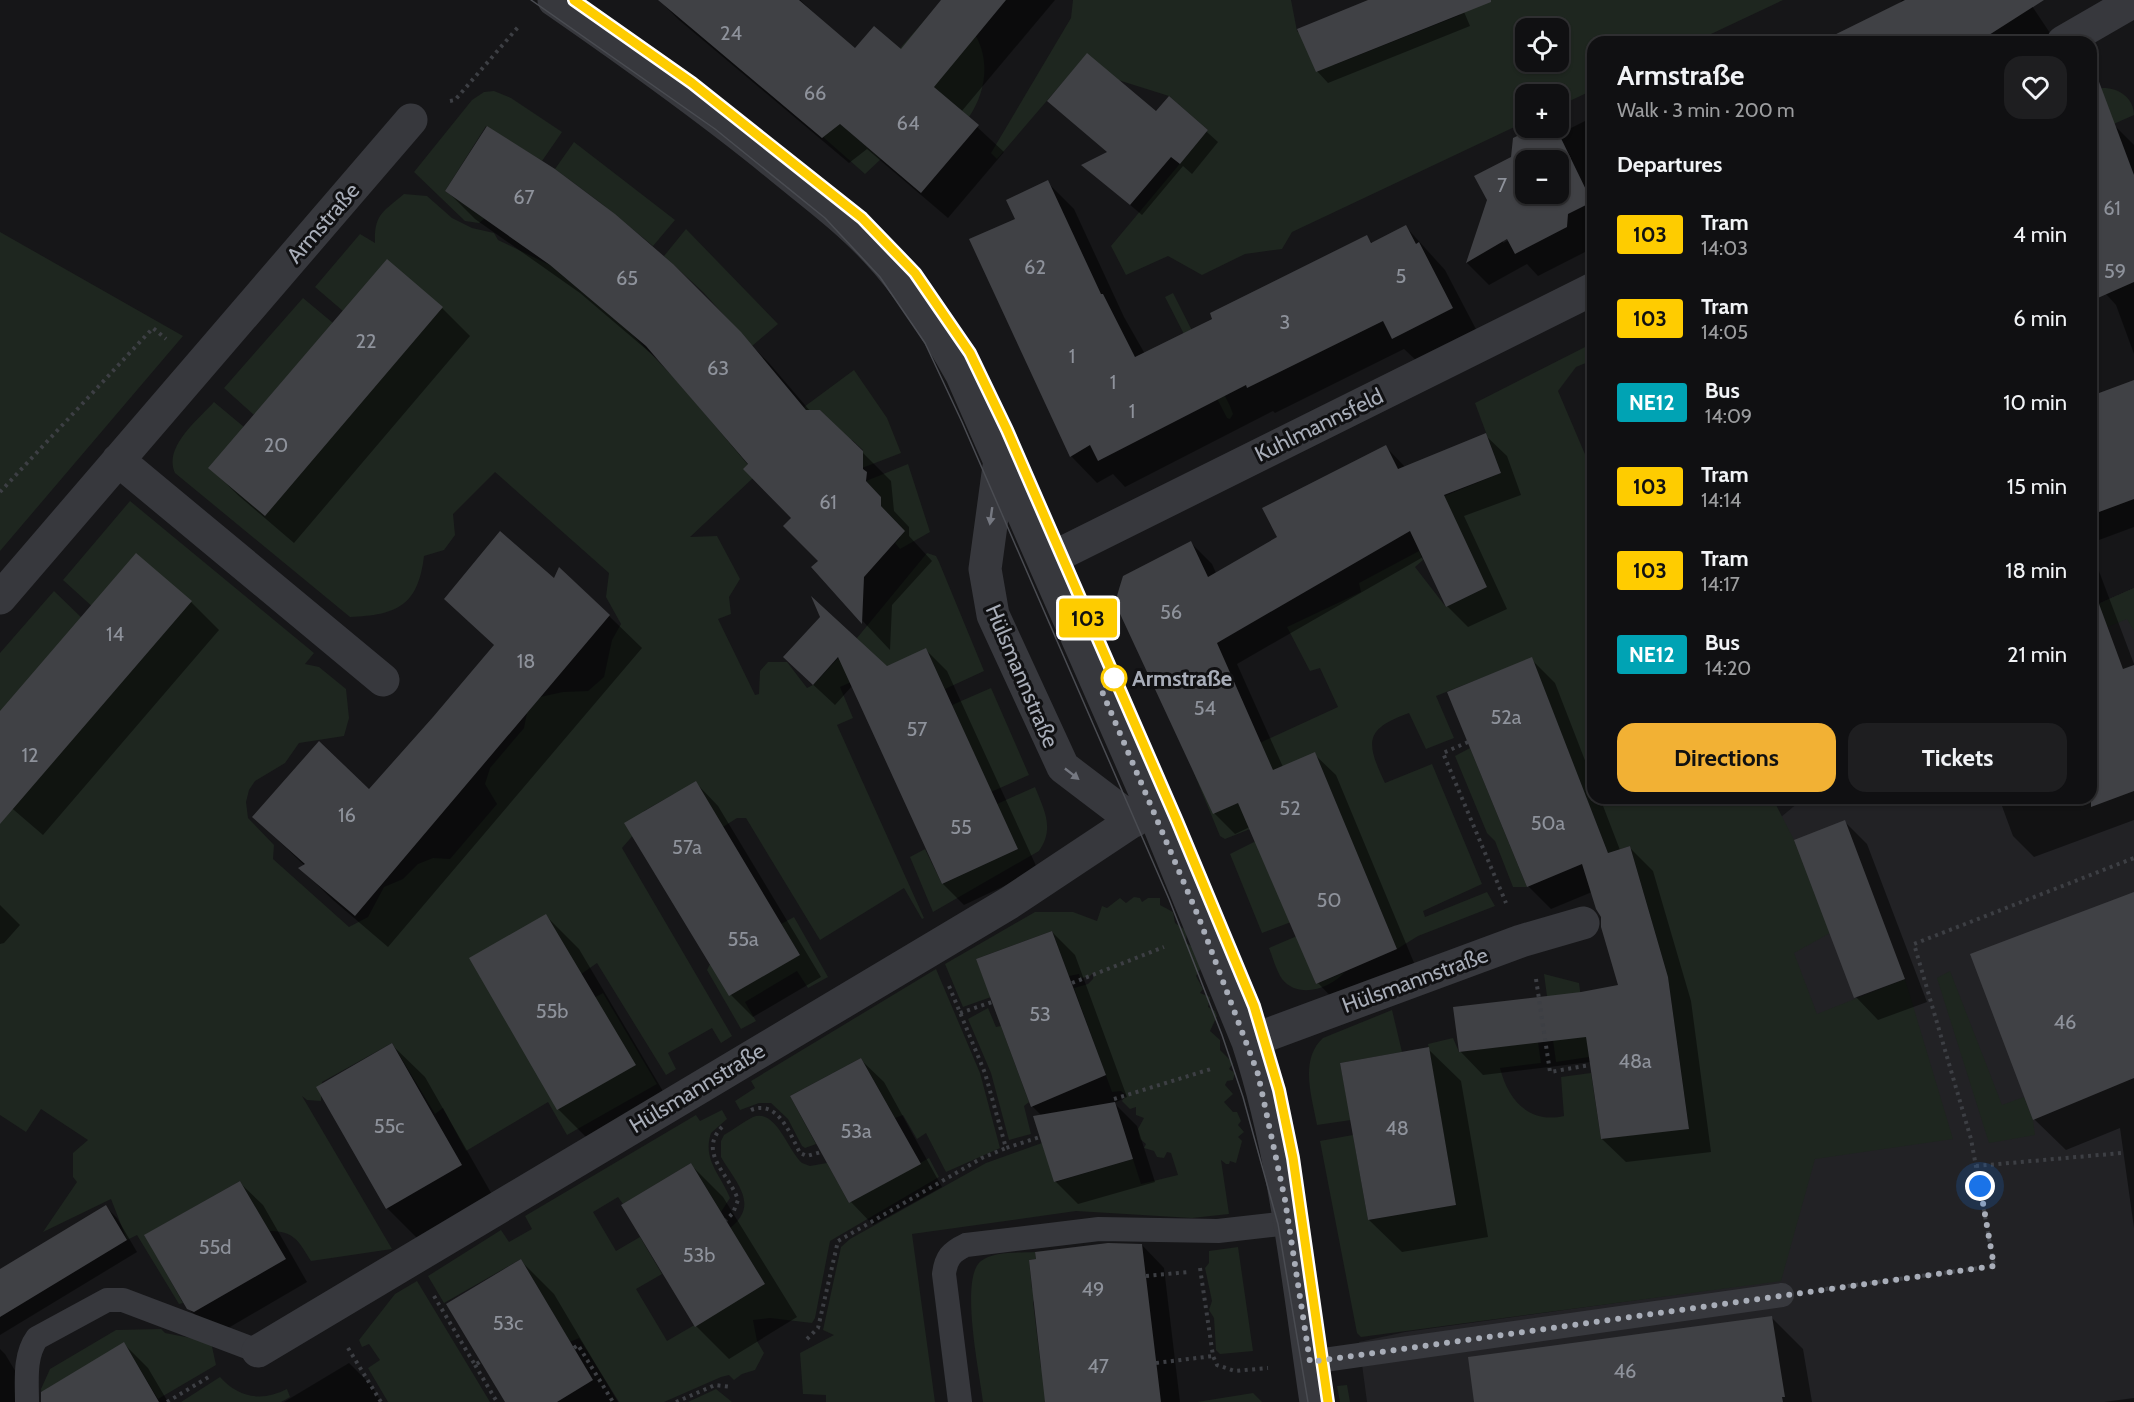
<!DOCTYPE html>
<meta charset="utf-8">
<style>
:root{--surface:#101012;--page:#1e1e20;--text:#f1f3f6;--muted:#9c9d9f;--line:#303032;--accent:#f2b134}
body{margin:0;font-family:Cabin,sans-serif;background:var(--page);color:var(--text);height:100vh;display:flex;flex-direction:column;font-size:22px;white-space:nowrap}
*{box-sizing:border-box;margin:0}
p{font-size:20px;color:var(--muted)}
.icon{flex:none;width:33px;height:33px;fill:none;stroke:currentColor;stroke-width:2;stroke-linecap:round;stroke-linejoin:round}
.map{position:relative;flex:1;overflow:hidden}
.details{position:absolute;left:1587px;top:36px;width:510px;height:768px;display:flex;flex-direction:column;background:var(--surface);border-radius:18px;box-shadow:0 2px 4px #0004,0 0 0 2px var(--line)}
.details>*{flex:none}
.badge{padding:0 12px;border-radius:4px;font-size:21px;line-height:39px}
.fabs{position:absolute;left:1515px;top:18px;display:grid;gap:12px}
.fabs a{display:grid;place-items:center;width:54px;height:54px;border-radius:12px;background:var(--surface);box-shadow:0 2px 4px #0004,0 0 0 2px var(--line);font-size:30px}
.you{position:absolute;width:30px;height:30px;margin:-15px;border:4px solid #fff;border-radius:50%;background:#1a73e8;box-shadow:0 0 0 9px #1a73e833}
.map>.badge{position:absolute;translate:-50% -50%;box-shadow:0 0 0 3px #fff}
h2{padding:0 30px;font-size:22px;line-height:54px}
.round{display:grid;place-items:center;flex:none;width:63px;height:63px;border-radius:18px;background:var(--page)}
.summary{display:flex;align-items:center;justify-content:space-between;height:102px;padding:0 30px}
h1{font-size:28px;font-weight:800;line-height:45px}
.cta{display:flex;gap:12px;margin-top:auto;padding:12px 30px}
.cta a{flex:1;height:69px;border-radius:18px;background:var(--accent);color:#111;font-size:24px;font-weight:800;line-height:69px;text-align:center}
.cta a+a{background:var(--page);color:var(--text)}
ul{padding:0;list-style:none}
li{display:flex;align-items:center;gap:18px;height:84px;padding:0 30px}
li div{flex:1}
li b{display:block;font-size:22px}
li em{font-style:normal}
li .badge{min-width:66px;font-weight:700;text-align:center}
.map>svg:first-child{display:block}
</style>
<div class="map">
<svg width="2134" height="1402" viewBox="0 0 2134 1402">
<rect width="100%" height="100%" fill="#161618"/>
<path fill="#222225" d="M2134,588V1402H1367L1359,1342L1405,1332L1781,1280V817L1804,798H2091V607Z"/>
<path fill="#1e261f" fill-rule="evenodd" d="M1073,0H1291L1297,31L1334,65L1460,15L1454,0H1783L1694,42H1593V90L1559,106L1558,94H1526L1525,122L1292,232L1282,249L1245,254L1202,275L1168,256L1126,275L1111,246L1208,130L1169,96L1118,80L1087,54L997,159L991,153L1071,18ZM1526,28H1558V62H1526Z
M938,5C948,13 970,25 977,38C990,64 985,93 969,117L895,54Z
M2103,88C2119,88 2134,98 2134,115L2091,134V91Z
M494,91L511,98L562,132L542,161L486,126L445,191L485,218L479,223L465,221L414,172L472,100L484,92Z
M837,121L881,159L865,174L823,137Z
M574,142L675,220L653,246L602,204L555,169Z
M404,194L427,196L452,218L472,228L494,233L498,240L550,265L627,329L686,390L748,464L753,478L690,537L717,536L740,579L729,597L731,614L718,619L755,695L759,694L760,671L768,662H787L807,688L813,685L857,638L927,553L936,556L939,562L984,671L945,689L926,649L840,687L853,718L837,725L924,918L922,919L904,888L820,940L746,818H737L723,827L674,794L644,811L635,833L622,848L732,1036L721,1043L712,1028L668,1053L676,1069L666,1075L597,963L577,977L590,1000L603,993L657,1084L567,1135L548,1102L466,1151L443,1108L435,1114L392,1043L322,1082L321,1101L307,1100L302,1096L392,1249L311,1261C298,1240 294,1231 269,1231L240,1181L145,1235L183,1303L179,1304L137,1235L127,1240L111,1199L43,1232L77,1182L73,1177V1153L88,1140L41,1109L26,1132L0,1115V653L54,591L87,623L95,609L63,580L130,501L314,653L305,664L319,667L346,689L349,718L344,736L299,743L285,763L255,781L249,790L246,802L248,818L274,845L273,859L349,927L368,917L384,887L403,879L418,864L433,858L450,859L497,804L485,784L490,768L524,728L527,713L540,697L563,692L588,691L604,677L612,640L621,624L606,597L609,573L495,472L453,514L455,535L444,550L424,556C418,606 397,615 350,617L175,473C163,447 198,420 214,402L244,427L254,415L224,388L303,298L333,323L343,311L315,287L360,234L375,243C374,214 383,212 404,194Z
M686,229L778,324L752,346L703,292L664,256Z
M0,232L183,336L0,551Z
M1173,293L1230,406L1233,414L1230,419L1227,418L1165,297Z
M1593,343V360L1576,367L1558,391L1593,473V798H1764L1766,802L1773,799L1794,840L1830,933L1794,953L1817,1014L1905,979L1953,1139L1815,1159L1781,1281L1361,1337L1357,1333L1320,1141L1353,1135L1368,1220L1456,1205L1428,1044L1453,1038L1459,1052L1514,1045L1535,1021L1541,1063L1500,1068C1508,1100 1529,1124 1564,1116L1561,1077L1591,1073L1601,1139L1689,1128L1668,977L1630,846L1608,853L1532,658L1436,696L1454,738L1426,749L1409,713C1365,729 1365,741 1385,783L1432,764L1482,884L1423,911L1425,917L1487,892L1495,906L1418,936L1397,949L1315,753L1250,829L1225,839L1220,836L1194,773L1338,707L1320,668L1310,671L1287,627L1361,592L1359,583L1419,551L1423,560L1415,567L1446,607L1487,587L1442,497L1501,473L1475,403Z
M854,370L887,418L901,453L862,468L863,450L852,440H839L831,431L830,420L820,410H806L804,407Z
M908,464L930,532L900,549L895,543L900,538L901,527L881,506V497L866,481Z
M2134,588V631L2127,619L2091,634V607Z
M991,688L1029,775L991,792L952,705Z
M1470,748L1527,887H1513L1495,841L1487,833L1455,756Z
M1035,787C1044,810 1055,828 1039,851L933,912L910,857L925,849L942,884L1018,849L997,804Z
M1256,841L1291,922L1262,933L1230,854Z
M1134,897L1140,898L1142,902L1148,898H1160V905L1173,912L1175,923L1187,931L1186,943L1199,951L1203,964L1196,976L1203,989L1200,993L1210,997L1208,1007L1215,1011L1217,1016L1210,1031L1220,1040V1050L1233,1063L1229,1069L1235,1073L1233,1080L1227,1081L1225,1085L1233,1094L1224,1102L1233,1112H1237L1241,1121L1238,1125L1244,1132L1238,1137L1242,1141L1236,1163L1230,1161L1229,1164H1226L1221,1160L1229,1214L1192,1218L1076,1211L912,1234L935,1402H826V1395L803,1394L800,1353L834,1335L823,1330L841,1247L850,1239L986,1163L1042,1143L1055,1182L1133,1159L1141,1184L1178,1175L1171,1153L1167,1152L1164,1158L1157,1157L1154,1151L1144,1148L1146,1144L1140,1139L1138,1129L1144,1118L1136,1115V1107L1130,1109L1122,1101L1126,1095L1121,1091L1112,1092L1074,988L1088,984L1093,979L1094,972L1089,977L1080,978L1079,974L1069,976L1052,931L976,959L991,997L963,1007L945,964L1035,912H1073L1097,921L1102,906L1107,908L1120,898L1126,903Z
M794,917L828,977L808,988L797,971L745,1002L756,1021L741,1029L707,970L710,964L800,955L781,924Z
M1297,936L1316,984L1345,972C1331,988 1299,1000 1282,979C1276,970 1273,958 1269,948Z
M936,969L980,1073L1000,1148L946,1172L926,1133L917,1139L903,1115L895,1118L861,1058L790,1096L816,1144L805,1148L802,1146L788,1119L771,1103H759L740,1110L735,1101L755,1088L751,1081Z
M1950,971L2002,1105L2024,1097L2033,1120L2035,1135L1989,1143L1937,978Z
M1544,974L1579,983L1589,1057L1556,1062Z
M988,1008L996,1027L1001,1026L1029,1102L1024,1106L1031,1134L1009,1140L991,1073L968,1019Z
M1392,1010L1402,1052L1340,1063L1351,1120L1317,1125C1312,1097 1299,1060 1323,1038Z
M722,1110L727,1119L711,1133C702,1160 721,1175 730,1198L721,1212L691,1163L623,1204L618,1197L593,1212L616,1251L640,1237L662,1274L636,1289L667,1341L765,1284L730,1228C760,1204 736,1183 721,1157V1141L724,1135C733,1130 743,1122 753,1117C776,1108 788,1151 802,1163L810,1166L827,1163L849,1203L929,1158L939,1177L830,1241L815,1318L812,1323L770,1318L753,1320L757,1341L764,1353L755,1370L742,1374L734,1380L729,1375L721,1377L664,1402H619L579,1338L570,1342L521,1259L444,1303L428,1276L501,1230L509,1242L532,1229L525,1216L696,1115L700,1121Z
M1238,1247L1253,1351L1220,1354L1216,1350L1214,1318L1209,1310L1212,1301L1205,1268L1209,1263V1251Z
M1035,1252L1036,1259L1029,1260L1032,1289H1039L1033,1302L1041,1368H1048L1045,1402H983C980,1375 959,1278 981,1261C994,1251 1019,1253 1035,1252Z
M417,1281L490,1402H388L368,1368L380,1360L369,1344L362,1347L359,1340L395,1294Z
M161,1329L165,1333L211,1342L216,1365L158,1399L124,1343L48,1388L43,1402L41,1389L50,1369L116,1330Z
M220,1377C239,1398 262,1402 287,1389L290,1397L281,1402H181Z
M1347,1385L1350,1402H1340L1337,1386Z
M716,1389L732,1402H688Z
M1253,1393L1262,1402H1197Z"/>
<path fill="#0007" fill-rule="evenodd" d="M659,0H800L855,51H901L943,0H1055L961,112L1004,152L948,218L867,149L849,163L679,20Z
M1372,0H1459L1470,26L1328,83L1317,71Z
M1902,0H2028L2050,33L2036,42H1823L1898,5Z
M1169,98L1218,142L1192,174L1183,166L1142,215L1083,165L1109,153L1049,101L1156,114Z
M1593,117V235L1590,237L1589,250L1538,276L1527,264L1489,285L1467,263L1489,200L1512,158L1515,139L1538,128L1558,127L1563,132ZM1526,160H1558V194H1526ZM1515,237L1503,243V240Z
M2115,126L2134,145V354L2116,305L2106,294L2091,254V135Z
M1047,182L1074,209L1124,317L1145,354L1367,237L1373,244L1406,227L1445,270L1479,335L1420,364L1404,349L1275,413L1273,411L1125,487L1113,474L1097,483L1071,456L1017,220Z
M447,191L672,265L769,363L810,411L862,452L891,481L894,511L909,527V536L932,561L892,605L890,650L813,568L820,561L793,518L661,362L580,293L475,219Z
M442,308L470,336L294,543L239,496L210,468Z
M2134,381V527L2091,543V398Z
M1485,435L1507,456L1521,495L1464,516L1507,609L1468,627L1447,606L1423,557L1237,664L1283,767L1314,754L1336,775L1417,970L1339,1005L1318,983L1250,827L1235,834L1214,813L1191,543L1212,564L1216,573L1279,538L1386,447L1406,468Z
M2091,550L2134,664V820L2034,857L2013,836L1999,798H2091Z
M446,599L609,616L642,648L388,947L333,900L300,868L305,866L254,817L369,791L495,646Z
M191,602L219,630L43,835L0,798V713Z
M822,618L887,667L926,650L947,671L1038,870L964,905L943,884L853,685L835,705L806,678Z
M1531,659L1555,683L1593,781V798H1600L1620,850L1629,847L1653,871L1691,1001L1711,1152L1626,1162L1602,1139L1591,1062L1483,1075L1460,1051L1582,994L1620,986L1602,917L1592,892L1551,909L1528,886Z
M696,783L718,806L821,977L753,1017L731,995Z
M1845,822L1867,844L1927,1002L1878,1020L1856,997L1796,841Z
M2134,894V1228L2120,1128L2066,1150L2034,1119Z
M0,905L20,925L4,943L0,944Z
M546,916L579,949L667,1098L591,1142L558,1109Z
M1052,932L1075,955L1127,1097L1114,1103L1137,1126L1155,1182L1078,1204L1056,1182L1035,1117L1042,1116L1032,1106Z
M392,1045L425,1077L494,1198L420,1241L387,1208Z
M1428,1049L1461,1081L1488,1237L1402,1252L1369,1220Z
M861,1060L884,1082L942,1187L873,1225L851,1202Z
M690,1164L723,1197L797,1317L729,1359L696,1326Z
M240,1183L263,1205L307,1282L218,1334L211,1331L188,1308Z
M106,1207L117,1218L137,1252L0,1335V1271Z
M1142,1245L1164,1268L1180,1402H1047Z
M521,1261L554,1294L618,1402H506Z
M1772,1318L1803,1349L1812,1402H1476Z
M124,1344L148,1368L168,1402H42Z
M0,1349L5,1354L34,1402H0Z
M349,1363L372,1386L381,1402H284Z
M2134,1398V1402H2104Z"/>
<path fill="#404145" fill-rule="evenodd" d="M658,0H799L855,48L874,26L901,49L941,0H1006L934,87L979,125L921,193L840,124L822,138Z
M1368,0H1491V2L1316,72L1297,29Z
M1905,0H2044L1978,42H1820Z
M1087,53L1156,111L1169,96L1208,130L1180,164L1171,157L1130,205L1081,165L1107,152L1047,101Z
M2091,71H2095L2134,175V282L2091,301Z
M487,126L555,169L615,214L673,264L741,332L806,410H820L863,451V469L867,472L866,481L881,497V506L905,531L864,577L862,624L811,567L818,561L783,526L791,518L743,469L748,464L646,346L550,265L445,191Z
M1534,128H1556L1592,202L1568,214L1567,227L1515,254L1507,239L1466,263L1487,200L1474,176L1511,157L1513,138ZM1526,160H1558V194H1526Z
M1048,180L1101,294H1103L1135,357L1212,319L1210,313L1367,235L1371,243L1406,225L1416,244L1419,242L1453,308L1392,339L1383,321L1247,388L1246,385L1098,461L1090,445L1070,457L969,239L1015,219L1006,200Z
M387,259L443,307L265,516L208,468Z
M2134,380V499L2091,515V396Z
M1486,433L1501,473L1444,495L1487,587L1446,607L1410,531L1217,643L1273,770L1315,752L1397,949L1316,984L1238,803L1213,814L1115,603L1119,589L1123,576L1191,541L1208,577L1277,537L1262,508L1386,445L1398,469Z
M500,531L554,578L559,567L610,615L355,916L298,868L305,864L252,817L319,741L369,789L433,717L494,645L444,599Z
M136,553L192,601L0,824V711Z
M2095,593L2123,669L2134,665V791L2091,807V594Z
M811,596L887,666L926,648L1018,849L942,884L838,657L813,685L783,657L820,617Z
M1532,657L1608,853L1630,846L1668,977L1689,1129L1601,1139L1586,1037L1459,1052L1453,1007L1581,992L1618,985L1601,927V917L1596,909L1582,864L1527,887L1447,692Z
M696,781L800,955L729,996L624,823Z
M1845,820L1905,979L1854,998L1794,840Z
M2134,892V1078L2033,1120L1970,954Z
M546,914L636,1065L557,1110L469,958Z
M1052,931L1106,1075L1031,1107L976,959Z
M392,1043L462,1165L386,1209L316,1087Z
M1429,1047L1456,1205L1368,1220L1340,1063Z
M861,1058L921,1164L849,1203L790,1096Z
M1115,1102L1133,1159L1054,1182L1033,1116Z
M691,1163L765,1284L695,1327L621,1205Z
M240,1181L286,1259L194,1312L187,1309L144,1235Z
M106,1205L127,1240L0,1317V1269Z
M1108,1243L1142,1244L1161,1402H1045L1029,1260L1036,1259L1035,1252Z
M521,1259L593,1380L557,1402H505L446,1304Z
M1772,1316L1785,1397H1782L1783,1402H1474L1468,1357Z
M124,1342L159,1402H41V1392Z"/>
<g fill="none" stroke-linecap="round" stroke-linejoin="round">
<path stroke="#3d3f44" stroke-width="4" stroke-dasharray="3 4.5" stroke-linecap="butt" d="M450,101L455,100L519,26
M0,492L153,328L166,339
M1468,742L1443,753L1506,903
M1536,979L1550,1072L1590,1065
M1072,983L1164,947
M949,986L985,1073L1006,1148L1040,1137
M960,1013L992,1002
M1114,1099L1211,1069
M751,1110C778,1099 790,1134 800,1153L807,1156L821,1152
M722,1127C697,1153 730,1175 738,1200L733,1213L726,1220
M1976,1166L2122,1153
M1200,1268L1213,1356L1217,1365L1235,1371L1268,1368
M1146,1276L1188,1272
M1818,1290L1994,1266L1971,1139L1914,944L2134,858
M434,1296L475,1365L481,1361
M807,1339L818,1328L838,1241L982,1158L1006,1148
M348,1348L381,1402
M574,1348L578,1345L613,1402
M1156,1363L1213,1356
M475,1365L497,1402
M167,1402L212,1375
M676,1402L715,1385L731,1387"/>
<path stroke="#37383d" stroke-width="24" d="M1310,1362L1782,1295
M27,1402C27,1381 24,1356 37,1338L107,1300H123L258,1351
M960,1402L944,1274C946,1258 951,1252 966,1245L1099,1229L1218,1231L1289,1223"/>
<path stroke="#37383d" stroke-width="33" d="M554,0C632,54 708,108 781,168C814,195 848,220 877,252C911,288 938,332 962,375L1152,808L1248,1042C1286,1158 1298,1282 1316,1402
M2063,42L2134,1
M1000,459L985,569L993,615L1063,767L1134,821
M118,460L383,680
M1046,561L1593,289
M0,598L411,120
M1248,1042L1521,941L1583,923
M258,1351L1009,903L1152,808"/>
<path stroke="#4a4c52" stroke-width="1.5" d="M531,0L715,129L825,218L880,277L925,343L962,422L1169,899L1222,1035L1243,1097L1278,1224L1308,1402
M574,0L692,83L862,218L915,273L971,353L1007,431L1177,821L1254,1007L1279,1090L1293,1158L1328,1402"/>
</g>
<defs><path id="oneway-solid" d="M-6-.8H1V-3.2L6.5 0L1 3.2V.8H-6Z" transform="scale(1.5)"/></defs>
<g fill="#757881">
<use href="#oneway-solid" transform="translate(991 516) rotate(98)"/>
<use href="#oneway-solid" transform="translate(1072 774) rotate(38)"/>
</g>
<g fill="none" stroke-linecap="round" stroke-linejoin="round">
<defs>
<path id="line" d="M574,0L692,83L862,218L915,273L970,353L1007,430L1177,821L1254,1006L1279,1090L1293,1158L1328,1402"/>
</defs>
<use href="#line" stroke="#fff" stroke-width="14"/>
<use href="#line" stroke="#fecc00" stroke-width="9"/>
<path stroke="#a8adb8" stroke-width="6" stroke-dasharray="0 10.8" d="M1114,678L1101,689L1199,918L1258,1074L1285,1200L1310,1362L1994,1266L1980,1186"/>
</g>
<circle fill="#fff" stroke="#fecc00" stroke-width="3" cx="1114" cy="678" r="12"/>
<g text-anchor="middle" dominant-baseline="central" stroke-width="6" stroke-linejoin="round" paint-order="stroke">
<g font-size="20" fill="#8e929b">
<text x="731" y="33">24</text>
<text x="815" y="93">66</text>
<text x="908" y="123">64</text>
<text x="1502" y="185">7</text>
<text x="524" y="197">67</text>
<text x="2112" y="208">61</text>
<text x="1035" y="267">62</text>
<text x="2115" y="271">59</text>
<text x="1401" y="276">5</text>
<text x="627" y="278">65</text>
<text x="1285" y="322">3</text>
<text x="366" y="341">22</text>
<text x="1072" y="356">1</text>
<text x="718" y="368">63</text>
<text x="1113" y="382">1</text>
<text x="1132" y="411">1</text>
<text x="276" y="445">20</text>
<text x="828" y="502">61</text>
<text x="1171" y="612">56</text>
<text x="115" y="634">14</text>
<text x="526" y="661">18</text>
<text x="1205" y="708">54</text>
<text x="1506" y="717">52a</text>
<text x="917" y="729">57</text>
<text x="30" y="755">12</text>
<text x="1290" y="808">52</text>
<text x="347" y="815">16</text>
<text x="1548" y="823">50a</text>
<text x="961" y="827">55</text>
<text x="687" y="847">57a</text>
<text x="1329" y="900">50</text>
<text x="743" y="939">55a</text>
<text x="552" y="1011">55b</text>
<text x="1040" y="1014">53</text>
<text x="2065" y="1022">46</text>
<text x="1635" y="1061">48a</text>
<text x="389" y="1126">55c</text>
<text x="1397" y="1128">48</text>
<text x="856" y="1131">53a</text>
<text x="215" y="1247">55d</text>
<text x="699" y="1255">53b</text>
<text x="1093" y="1289">49</text>
<text x="508" y="1323">53c</text>
<text x="1098" y="1366">47</text>
<text x="1625" y="1371">46</text>
</g>
<g font-size="22" fill="#a8adb8" stroke="#111113">
<text transform="translate(323 223) rotate(-49)">Armstraße</text>
<text transform="translate(1319 425) rotate(-26)">Kuhlmannsfeld</text>
<text transform="translate(1022 676) rotate(67)">Hülsmannstraße</text>
<text transform="translate(1415 980) rotate(-20)">Hülsmannstraße</text>
<text transform="translate(697 1088) rotate(-31)">Hülsmannstraße</text>
</g>
<g font-size="22" font-weight="bold" fill="#a8adb8" stroke="#111113" text-anchor="start">
<text x="1132" y="678">Armstraße</text>
</g>
</g>
</svg>
<div class="fabs">
<a><svg class="icon" aria-label="locate" viewBox="0 0 24 24"><circle cx="12" cy="12" r="6"/><path d="M12 2v4M12 18v4M2 12h4M18 12h4"/></svg></a>
<a>+</a>
<a>−</a>
</div>
<div class="you" style="left:1980px;top:1186px"></div>
<b class="badge" style="left:1088px;top:618px;background:#fecc00;color:#111">103</b>
<section class="details">
<div class="summary"><div><h1>Armstraße</h1><p>Walk · 3 min · 200 m</p></div><a class="round"><svg class="icon" aria-label="heart" viewBox="0 0 24 24"><path d="M12 20l-8-8c-3-5 5-10 8-4 3-6 11-1 8 4z"/></svg></a></div>
<h2>Departures</h2>
<ul>
<li><span class="badge" style="background:#fecc00;color:#111">103</span><div><b>Tram</b><p>14:03</p></div><em>4 min</em></li>
<li><span class="badge" style="background:#fc0;color:#111">103</span><div><b>Tram</b><p>14:05</p></div><em>6 min</em></li>
<li><span class="badge" style="background:#00a3b4;color:#fff">NE12</span><div><b>Bus</b><p>14:09</p></div><em>10 min</em></li>
<li><span class="badge" style="background:#fecc00;color:#111">103</span><div><b>Tram</b><p>14:14</p></div><em>15 min</em></li>
<li><span class="badge" style="background:#fc0;color:#111">103</span><div><b>Tram</b><p>14:17</p></div><em>18 min</em></li>
<li><span class="badge" style="background:#00a3b4;color:#fff">NE12</span><div><b>Bus</b><p>14:20</p></div><em>21 min</em></li>
</ul>
<div class="cta"><a>Directions</a><a>Tickets</a></div>
</section>
</div>
